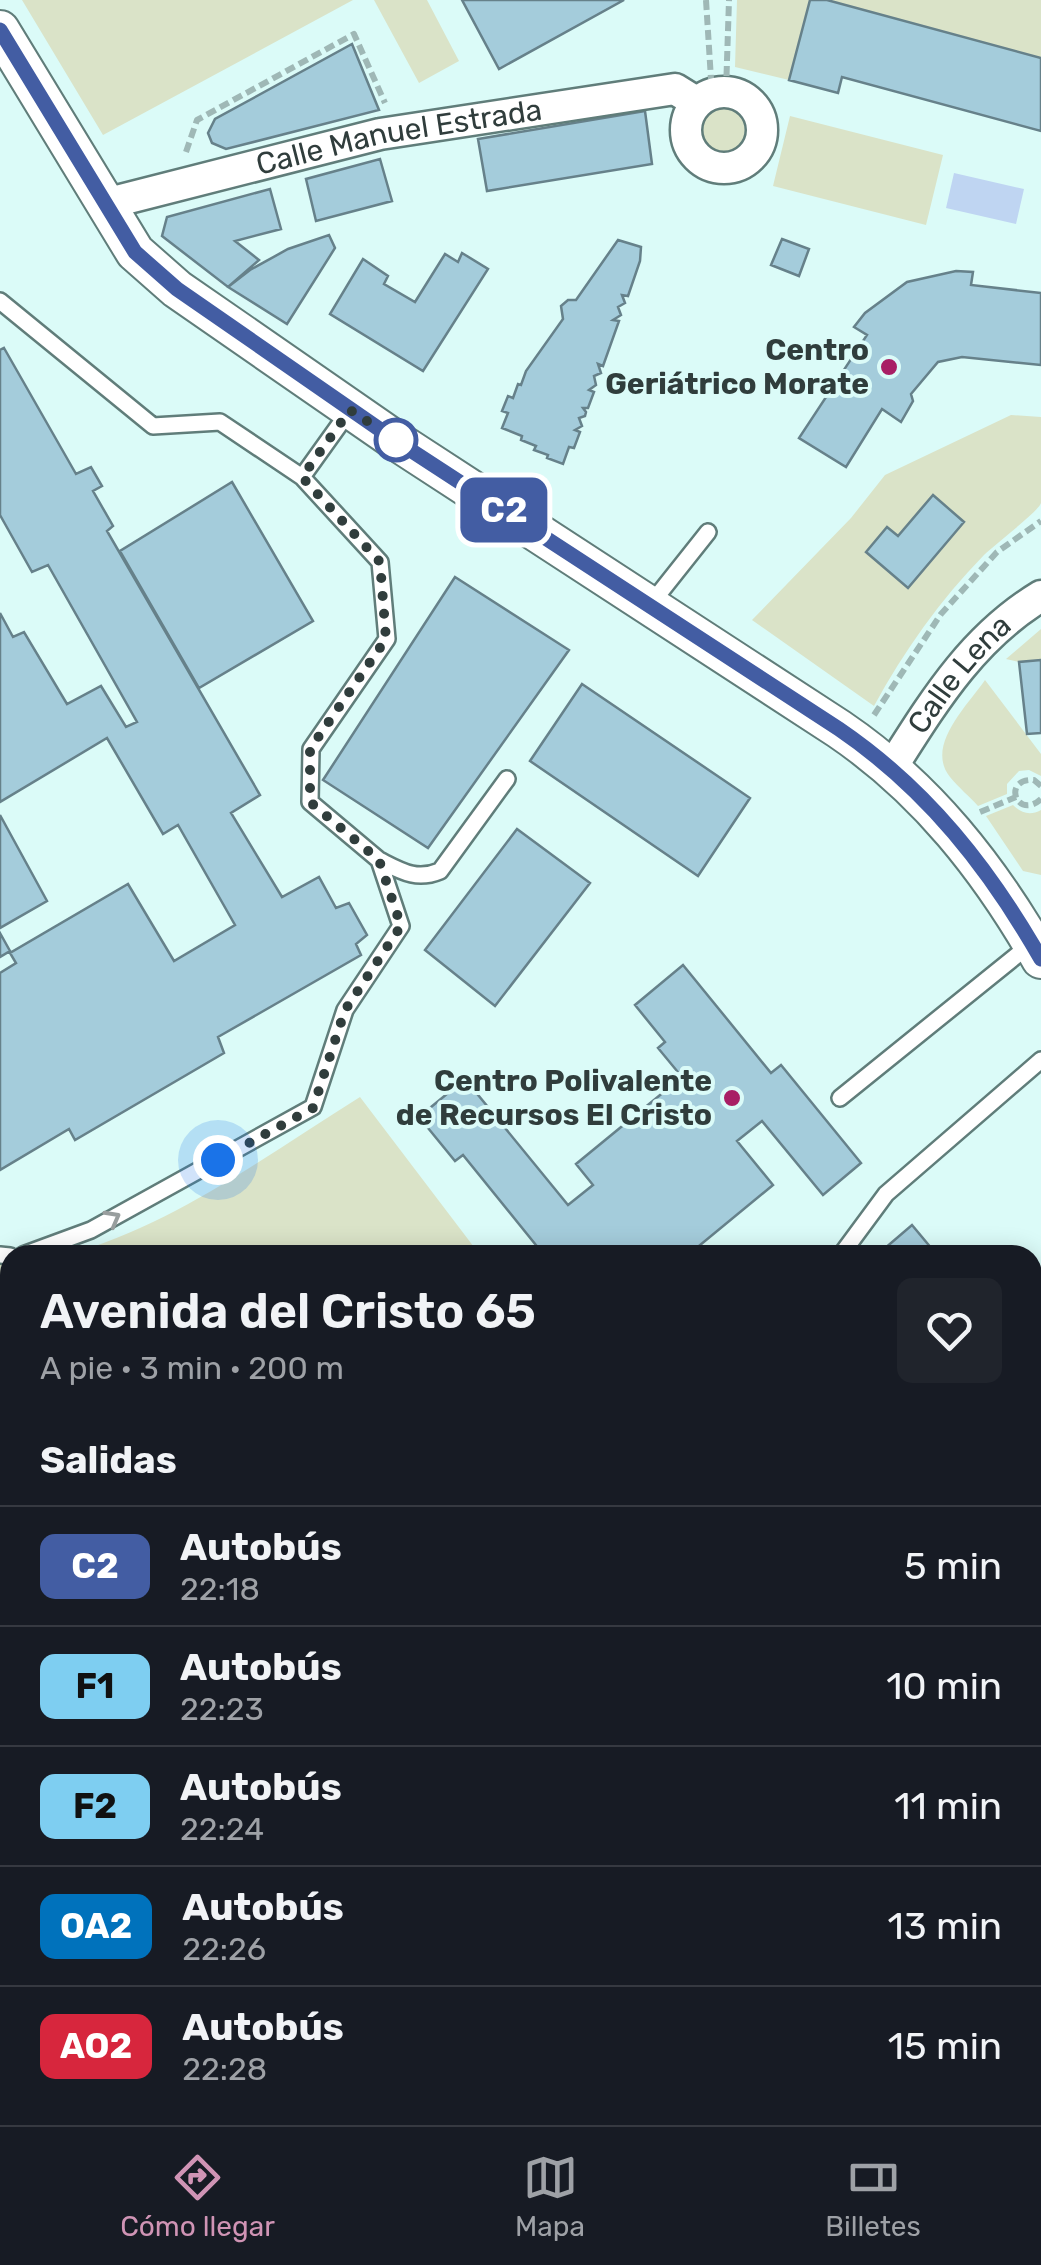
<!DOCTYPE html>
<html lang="es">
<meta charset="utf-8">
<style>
:root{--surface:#171b24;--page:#20242c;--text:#f1f3f6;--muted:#9ea1a6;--line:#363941;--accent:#d094b5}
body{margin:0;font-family:Rubik,sans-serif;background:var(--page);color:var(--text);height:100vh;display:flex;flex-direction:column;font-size:38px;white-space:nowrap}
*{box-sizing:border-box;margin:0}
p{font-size:32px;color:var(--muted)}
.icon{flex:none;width:55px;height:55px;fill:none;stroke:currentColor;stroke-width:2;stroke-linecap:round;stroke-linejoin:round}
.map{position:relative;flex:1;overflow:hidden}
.panel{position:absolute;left:0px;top:1245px;width:1042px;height:880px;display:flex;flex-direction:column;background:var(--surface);border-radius:30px 30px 0 0;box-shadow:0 5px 25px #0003}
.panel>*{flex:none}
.badge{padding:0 20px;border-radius:15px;font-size:35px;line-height:65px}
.you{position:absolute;width:50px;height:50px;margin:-25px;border:8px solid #fff;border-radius:50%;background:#1a73e8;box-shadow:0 0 0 15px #1a73e833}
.map>.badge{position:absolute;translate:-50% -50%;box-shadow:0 0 0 5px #fff}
h2{padding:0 40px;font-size:38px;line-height:90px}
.round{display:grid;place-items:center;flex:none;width:105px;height:105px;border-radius:15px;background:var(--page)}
.summary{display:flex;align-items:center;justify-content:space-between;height:170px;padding:0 40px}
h1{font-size:48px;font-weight:600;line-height:75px}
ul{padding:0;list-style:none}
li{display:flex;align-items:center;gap:30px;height:120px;padding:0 40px;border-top:2px solid var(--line)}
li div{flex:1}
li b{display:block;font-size:38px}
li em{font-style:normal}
li .badge{min-width:110px;font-weight:700;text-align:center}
.dock{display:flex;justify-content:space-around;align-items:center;height:140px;border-top:2px solid var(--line);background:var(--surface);font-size:28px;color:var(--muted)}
.dock a{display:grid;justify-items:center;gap:5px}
.dock .on{color:var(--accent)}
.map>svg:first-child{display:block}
</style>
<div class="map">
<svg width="1041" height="2125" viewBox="0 0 1041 2125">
<rect width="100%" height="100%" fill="#dbfbf8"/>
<path fill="#c6f0eb" d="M1033,2038L1041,2049V2125H613L625,2115H1032Z"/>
<path fill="#dae3c8" d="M22,0H353L103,135Z
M374,0H427L459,61L419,83Z
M737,0H810L789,80L735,67Z
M827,0H1041V58Z
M701 130a22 22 0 1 1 44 0a22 22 0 1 1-44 0Z
M790,116L943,155L926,225L773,186Z
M1011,415L1041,417C1041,438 1041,486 1041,503C1039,511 994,545 984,555C940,600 904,651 874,706L752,620L851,518L885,475Z
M1041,629V660L1019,662L1006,659Z
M985,680L1041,754V776L1029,770L1019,771L1007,784V794L978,806C969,796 959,788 950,777C925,746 967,706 985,680Z
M1013,805C1021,813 1030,816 1041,810V875L1023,871L986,816Z
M360,1097L480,1255H67C174,1225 267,1155 360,1097Z
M0,1258L10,1259V1435L0,1415Z
M1041,1410V1635L1033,1642L1032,1417Z
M1041,1764V2048L1033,2037L1032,1771Z
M47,2115H460L448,2125H45Z
M634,2115H697L706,2125H622Z"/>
<path fill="#bfd5f2" d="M954,173L1024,189L1016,224L946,208Z"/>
<path fill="#a4ccdb" stroke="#66818a" stroke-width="2.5" d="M462,0H624L499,69Z
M810,0H827L1041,58V131L842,77L838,93L789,80Z
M352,44L379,110L226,149L212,143L208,133L215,119Z
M645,111L652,164L487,191L478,139Z
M380,159L392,201L316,221L306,179Z
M270,189L281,229L235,241L259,260L228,287L162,236L167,217Z
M329,235L335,248L287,324L228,287L250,270L288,249Z
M782,239L809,249L799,276L771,265Z
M618,240L641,247L640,261L628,296L622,295L625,303L618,307L621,315L613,320L619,321L603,366L598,364L601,373L594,376L596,385L589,390L594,392L588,408H583L586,412L585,416L579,418L582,426L575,430L580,432L574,448L569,447L563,464L547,458L548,455L534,450L536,446L521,440L522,436L502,428L508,413L502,411L508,396L513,398L518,384L521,385L526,371L563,319L561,306L568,300H576Z
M462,253L488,269L423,371L330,314L363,259L388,276L384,284L415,302L445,254L458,262Z
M956,271L973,272L971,285L1041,293V365L962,357L938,362L911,394L913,401L901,422L882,409L846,467L799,438L867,335L854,327L865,313L907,282Z
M4,348L76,474L91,467L102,486L93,491L113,526L107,531L260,795L231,813L282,897L319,877L336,908L349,903L367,935L356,944L361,955L218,1037L224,1053L75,1140L69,1129L0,1170V973L16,963L10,953L128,884L174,961L235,925L178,825L163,834L107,738L0,802V613L13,637L24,632L67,704L101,686L126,727L137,722L48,565L32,572L0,515V350Z
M232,482L313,621L199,688L120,551Z
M933,495L964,522L908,588L866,552L887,527L898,536Z
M455,577L569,650L428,848L323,780Z
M1041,660V733L1027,734L1019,662Z
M582,684L750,798L698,876L530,761Z
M0,815L47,901L0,928Z
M517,829L590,883L495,1006L425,950Z
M0,933L10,951L0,957Z
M683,965L771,1073L781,1065L861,1163L823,1195L762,1121L737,1141L773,1185L688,1255H544L463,1155L455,1161L419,1117L465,1079L568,1205L593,1185L576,1164L682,1077L658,1048L665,1042L635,1005Z
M912,1225L937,1255H877Z
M1041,1311V1369L1032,1376V1318Z
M0,1415L10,1435V1451L0,1458Z
M10,1451V1566L0,1552V1458Z
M10,1658V1687L0,1694V1665Z
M0,1701L10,1706V1818L0,1816Z
M0,1851L10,1852V1942L0,1940Z
M0,1975L10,1977L13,2125H0Z
M1041,2013V2042L1032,2031V2020Z
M1032,2074H1041V2125H938L939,2115H1032Z"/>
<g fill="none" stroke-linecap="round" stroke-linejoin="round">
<defs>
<path id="service" d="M0,301L153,426L220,422L302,477L350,410
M650,605L708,532
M379,860C401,871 416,881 440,871L507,779
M840,1098L1032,943
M0,1255L10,1256
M23,1255L91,1230L313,1107L345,1010L401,926L379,860L310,802L311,749L387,639L380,562L302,477
M841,1255L886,1194L1041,1060
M1032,1394L1041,1387
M1032,1948L1036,1953L1041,1949
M753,2115L762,2125"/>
<g id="minor">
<circle cx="724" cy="130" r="38"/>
<path id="s1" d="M105,204L380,134L675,89L696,102"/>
<path id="s2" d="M892,767C934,701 972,638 1041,596"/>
</g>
<path id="tertiary" d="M0,30L135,252L177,289L395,440L839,729C926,788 989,868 1041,959
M1032,1693L1041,1686
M1032,1728L1041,1721
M508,2125L520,2115
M555,2125L567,2115"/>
</defs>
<use href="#service" stroke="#607d7a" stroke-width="20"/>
<use href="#minor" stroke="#607d7a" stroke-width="35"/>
<use href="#tertiary" stroke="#607d7a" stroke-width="42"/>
<path stroke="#9fb8b6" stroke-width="6" stroke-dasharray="10 5" stroke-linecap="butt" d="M706,0L711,79
M726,91L729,0
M186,152L197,120L354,34L385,103
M874,715L941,614L997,552L1041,521
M1041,786L1034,780C1001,778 1017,821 1041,799
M980,812L1016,797
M0,1954H10
M278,2115L315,2125"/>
<use href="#service" stroke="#fff" stroke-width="15"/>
<use href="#minor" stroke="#fff" stroke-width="30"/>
<use href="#tertiary" stroke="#fff" stroke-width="38"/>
</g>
<defs><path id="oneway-chevron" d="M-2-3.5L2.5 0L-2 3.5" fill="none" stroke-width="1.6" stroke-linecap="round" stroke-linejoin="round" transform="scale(2.5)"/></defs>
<use stroke="#989e9e" href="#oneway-chevron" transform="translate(113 1218) rotate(-29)"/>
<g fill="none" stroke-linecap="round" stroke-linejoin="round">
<defs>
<path id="line" d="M0,30L135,252L177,289L395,440L839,729C927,789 989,868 1041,959"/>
</defs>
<use href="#line" stroke="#fff" stroke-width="22"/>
<use href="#line" stroke="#435da3" stroke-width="15"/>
<path stroke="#303d3c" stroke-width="10" stroke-dasharray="0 18" d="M218,1160L313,1108L345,1010L401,926L379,860L310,802V749L386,639L380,562L302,477L350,410L396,440"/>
</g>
<g fill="#a81f65" stroke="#dbfbf8" stroke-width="4">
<circle cx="889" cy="367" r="10"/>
<circle cx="732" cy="1098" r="10"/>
</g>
<circle fill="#fff" stroke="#435da3" stroke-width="5" cx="396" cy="440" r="20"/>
<g text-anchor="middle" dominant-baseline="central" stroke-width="8" stroke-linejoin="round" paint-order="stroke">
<g font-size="30" fill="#303d3c" stroke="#dbfbf8">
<text stroke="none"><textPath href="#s1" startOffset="302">Calle Manuel Estrada</textPath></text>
<text stroke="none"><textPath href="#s2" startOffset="115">Calle Lena</textPath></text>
</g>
<g font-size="30" font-weight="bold" fill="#303d3c" stroke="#dbfbf8" text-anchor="end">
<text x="869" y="350">Centro<tspan x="869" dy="34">Geriátrico Morate</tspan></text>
<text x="712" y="1081">Centro Polivalente<tspan x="712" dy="34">de Recursos El Cristo</tspan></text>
</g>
</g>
</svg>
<div class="you" style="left:218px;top:1160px"></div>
<b class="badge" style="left:504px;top:510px;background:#435da3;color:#fff">C2</b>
<section class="panel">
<div class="summary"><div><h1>Avenida del Cristo 65</h1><p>A pie · 3 min · 200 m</p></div><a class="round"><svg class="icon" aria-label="heart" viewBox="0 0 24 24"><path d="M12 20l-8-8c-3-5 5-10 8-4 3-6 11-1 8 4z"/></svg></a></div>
<h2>Salidas</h2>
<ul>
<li><span class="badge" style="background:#435da3;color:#fff">C2</span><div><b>Autobús</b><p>22:18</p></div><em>5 min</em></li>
<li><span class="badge" style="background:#7ecef1;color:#111">F1</span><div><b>Autobús</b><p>22:23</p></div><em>10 min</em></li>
<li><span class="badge" style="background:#7ecef1;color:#111">F2</span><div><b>Autobús</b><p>22:24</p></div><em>11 min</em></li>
<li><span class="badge" style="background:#0072bc;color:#fff">OA2</span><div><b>Autobús</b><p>22:26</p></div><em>13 min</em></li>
<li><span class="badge" style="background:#d7263d;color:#fff">AO2</span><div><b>Autobús</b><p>22:28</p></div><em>15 min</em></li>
</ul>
</section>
</div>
<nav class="dock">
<a class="on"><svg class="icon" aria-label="directions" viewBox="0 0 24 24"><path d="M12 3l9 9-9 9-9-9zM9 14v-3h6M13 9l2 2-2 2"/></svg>Cómo llegar</a>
<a><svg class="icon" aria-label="map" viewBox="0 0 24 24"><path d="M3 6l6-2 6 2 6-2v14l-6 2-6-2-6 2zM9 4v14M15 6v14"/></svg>Mapa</a>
<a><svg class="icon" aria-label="tickets" viewBox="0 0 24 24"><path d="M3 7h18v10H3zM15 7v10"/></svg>Billetes</a>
</nav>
